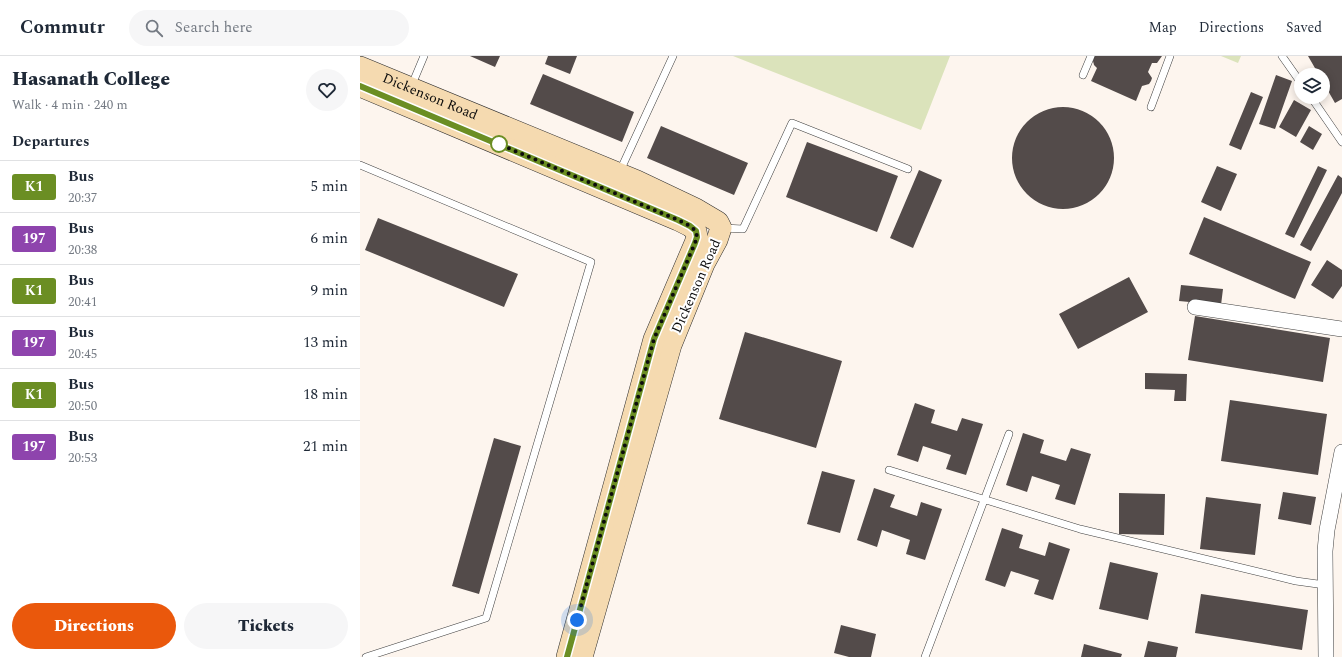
<!DOCTYPE html>
<meta charset="utf-8">
<style>
:root{--surface:#fff;--page:#f6f6f7;--text:#1f2937;--muted:#747a83;--line:#e0e1e3;--accent:#ea580c}
body{margin:0;font-family:Spectral,serif;background:var(--page);color:var(--text);height:100vh;display:flex;flex-direction:column;font-size:15px;white-space:nowrap}
*{box-sizing:border-box;margin:0}
p{font-size:13px;color:var(--muted)}
.icon{flex:none;width:22px;height:22px;fill:none;stroke:currentColor;stroke-width:2;stroke-linecap:round;stroke-linejoin:round}
.map{position:relative;flex:1;overflow:hidden}
.panel{display:flex;flex-direction:column;background:var(--surface);width:360px}
.panel>*{flex:none}
.badge{padding:0 8px;border-radius:3px;font-size:14px;line-height:26px}
.buttons{position:absolute;left:934px;top:12px;display:grid;gap:8px}
.buttons a{display:grid;place-items:center;width:36px;height:36px;border-radius:50%;background:var(--surface);box-shadow:0 2px 10px #0003;font-size:20px}
.you{position:absolute;width:20px;height:20px;margin:-10px;border:3px solid #fff;border-radius:50%;background:#1a73e8;box-shadow:0 0 0 6px #1a73e833}
.map>.badge{position:absolute;translate:-50% -50%;box-shadow:0 0 0 2px #fff}
h2{padding:0 12px;font-size:15px;line-height:36px}
.round{display:grid;place-items:center;flex:none;width:42px;height:42px;border-radius:21px;background:var(--page)}
.overview{display:flex;align-items:center;justify-content:space-between;height:68px;padding:0 12px}
h1{font-size:19px;font-weight:800;line-height:30px}
.cta{display:flex;gap:8px;margin-top:auto;padding:8px 12px}
.cta a{flex:1;height:46px;border-radius:24px;background:var(--accent);color:#fff;font-size:16px;font-weight:800;line-height:46px;text-align:center}
.cta a+a{background:var(--page);color:var(--text)}
ul{padding:0;list-style:none}
li{display:flex;align-items:center;gap:12px;height:52px;padding:0 12px;border-top:1px solid var(--line)}
li div{flex:1}
li b{display:block;font-size:15px}
li em{font-style:normal}
li .badge{min-width:44px;font-weight:700;text-align:center}
header{display:flex;align-items:center;gap:24px;box-sizing:border-box;height:56px;padding:0 20px;background:var(--surface);border-bottom:1px solid var(--line)}
header strong{font-size:19px}
nav{display:flex;gap:22px;margin-inline-start:auto;font-size:14px}
.search{width:280px;height:36px;background:var(--page);display:flex;align-items:center;gap:10px;box-sizing:border-box;padding:0 14px;border-radius:22px;color:var(--muted);font-size:15px}
main{display:flex;flex:1;min-height:0}
.map>svg:first-child{display:block}
</style>
<header>
<strong>Commutr</strong>
<div class="search"><svg class="icon" aria-label="search" viewBox="0 0 24 24"><circle cx="10" cy="10" r="6"/><path d="M15 15l6 6"/></svg>Search here</div>
<nav><a>Map</a><a>Directions</a><a>Saved</a></nav>
</header>
<main>
<section class="panel">
<div class="overview"><div><h1>Hasanath College</h1><p>Walk · 4 min · 240 m</p></div><a class="round"><svg class="icon" aria-label="heart" viewBox="0 0 24 24"><path d="M12 20l-8-8c-3-5 5-10 8-4 3-6 11-1 8 4z"/></svg></a></div>
<h2>Departures</h2>
<ul>
<li><span class="badge" style="background:#6b8e23;color:#fff">K1</span><div><b>Bus</b><p>20:37</p></div><em>5 min</em></li>
<li><span class="badge" style="background:#8e44ad;color:#fff">197</span><div><b>Bus</b><p>20:38</p></div><em>6 min</em></li>
<li><span class="badge" style="background:#6b8e23;color:#fff">K1</span><div><b>Bus</b><p>20:41</p></div><em>9 min</em></li>
<li><span class="badge" style="background:#8e44ad;color:#fff">197</span><div><b>Bus</b><p>20:45</p></div><em>13 min</em></li>
<li><span class="badge" style="background:#6b8e23;color:#fff">K1</span><div><b>Bus</b><p>20:50</p></div><em>18 min</em></li>
<li><span class="badge" style="background:#8e44ad;color:#fff">197</span><div><b>Bus</b><p>20:53</p></div><em>21 min</em></li>
</ul>
<div class="cta"><a>Directions</a><a>Tickets</a></div>
</section>
<div class="map">
<svg width="982" height="601" viewBox="0 0 982 601">
<rect width="100%" height="100%" fill="#fdf5ee"/>
<path fill="#dbe3bb" d="M373,0H590L561,74Z
M861,0H881L878,7Z"/>
<path fill="#534b4a" d="M110,0H140L135,11Z
M188,0H217L210,18L185,8Z
M734,0H802L797,7H792L788,16L792,22L791,25L789,28L782,30L776,45L731,25L737,12L734,9L733,5Z
M948,0H982V43L975,47L963,26V19H959Z
M183,18L274,56L262,86L170,48Z
M916,19L932,25L915,73L899,68Z
M891,36L903,41L881,94L869,89Z
M934,44L951,54L936,81L919,71Z
M652 102a51 51 0 1 1 102 0a51 51 0 1 1-102 0Z
M301,70L388,107L374,139L287,102Z
M949,70L962,78L953,94L940,86Z
M447,86L538,120L517,176L426,141Z
M857,110L877,118L861,155L841,146Z
M958,110L967,114L934,182L925,178Z
M559,114L582,124L553,192L530,182Z
M978,119L982,122V137L951,195L940,189Z
M844,161L951,206L935,243L829,198Z
M18,162L158,218L144,251L5,194Z
M967,204L982,214V230L973,243L951,229Z
M769,221L788,256L718,293L699,258Z
M821,229L863,233L861,249L819,245Z
M835,260L970,282L963,326L828,304Z
M385,276L482,305L456,392L359,363Z
M785,317L827,318L826,345H814L815,334L785,333Z
M870,344L967,358L958,419L861,405Z
M555,347L575,354L571,367L597,375L602,362L623,368L606,419L586,413L591,399L563,390L558,406L537,399Z
M663,377L684,384L680,397L706,405L711,392L731,398L715,449L695,443L700,429L672,420L667,436L646,429Z
M134,382L161,390L119,538L92,530Z
M462,415L495,424L480,477L447,468Z
M514,432L535,439L530,451L557,460L561,446L582,453L565,504L546,498L550,484L522,474L517,491L497,484Z
M923,436L956,441L951,469L918,463Z
M759,437L805,438L804,479L759,478Z
M846,441L901,448L895,499L840,493Z
M642,472L663,479L659,492L685,500L689,486L710,493L693,544L674,538L679,524L651,515L645,531L625,524Z
M750,506L798,517L788,564L739,553Z
M841,538L948,554L942,594L835,577Z
M481,569L516,578L511,601H489L474,597Z
M788,585L818,591L816,601H784Z
M724,588L762,598L761,601H721Z"/>
<g fill="none" stroke-linecap="round" stroke-linejoin="round">
<defs>
<path id="service" d="M922,0L941,27
M723,19L731,0
M51,31L64,0
M951,41L982,86
M791,51L810,0
M0,109L231,206L126,562L6,601
M260,115L313,0
M363,172L383,173L432,67L548,113
M529,414L720,473L936,525L965,529
M565,601L649,378"/>
<path id="minor" d="M835,251L982,273
M966,601L965,495L967,474L982,396"/>
<g id="secondary">
<path id="s1" d="M0,11L277,125L336,153L358,166L361,172L357,184L344,208L311,289L222,601"/>
<path d="M0,30L318,164L330,170L336,175L337,181L335,187L294,283L207,601"/>
</g>
</defs>
<use href="#service" stroke="#3f3f3f" stroke-width="8"/>
<use href="#minor" stroke="#3f3f3f" stroke-width="16"/>
<use href="#secondary" stroke="#2e2e2e" stroke-width="22"/>
<use href="#service" stroke="#fff" stroke-width="7"/>
<use href="#minor" stroke="#fff" stroke-width="15"/>
<use href="#secondary" stroke="#f5dab0" stroke-width="21"/>
</g>
<g fill="none" stroke-linecap="round" stroke-linejoin="round">
<defs>
<path id="line" d="M0,30L318,164L330,170L336,175L337,181L335,187L294,283L207,601"/>
</defs>
<use href="#line" stroke="#fff" stroke-width="9"/>
<use href="#line" stroke="#6b8e23" stroke-width="6"/>
<path stroke="#0c0c0c" stroke-width="4" stroke-dasharray="0 7.2" d="M139,88L134,86L318,164L330,170L336,175L337,181L335,187L294,283L217,564"/>
</g>
<circle fill="#fff" stroke="#6b8e23" stroke-width="2" cx="139" cy="88" r="8"/>
<g text-anchor="middle" dominant-baseline="central" stroke-width="4" stroke-linejoin="round" paint-order="stroke">
<g font-size="14" fill="#0c0c0c" stroke="#fff">
<text stroke="none"><textPath href="#s1" startOffset="76">Dickenson Road</textPath></text>
<text transform="translate(336 230) rotate(-66)">Dickenson Road</text>
</g>
</g>
</svg>
<div class="buttons">
<a><svg class="icon" aria-label="layers" viewBox="0 0 24 24"><path d="M12 4l9 5-9 5-9-5zM3 14l9 5 9-5"/></svg></a>
</div>
<div class="you" style="left:217px;top:564px"></div>
</div>
</main>
